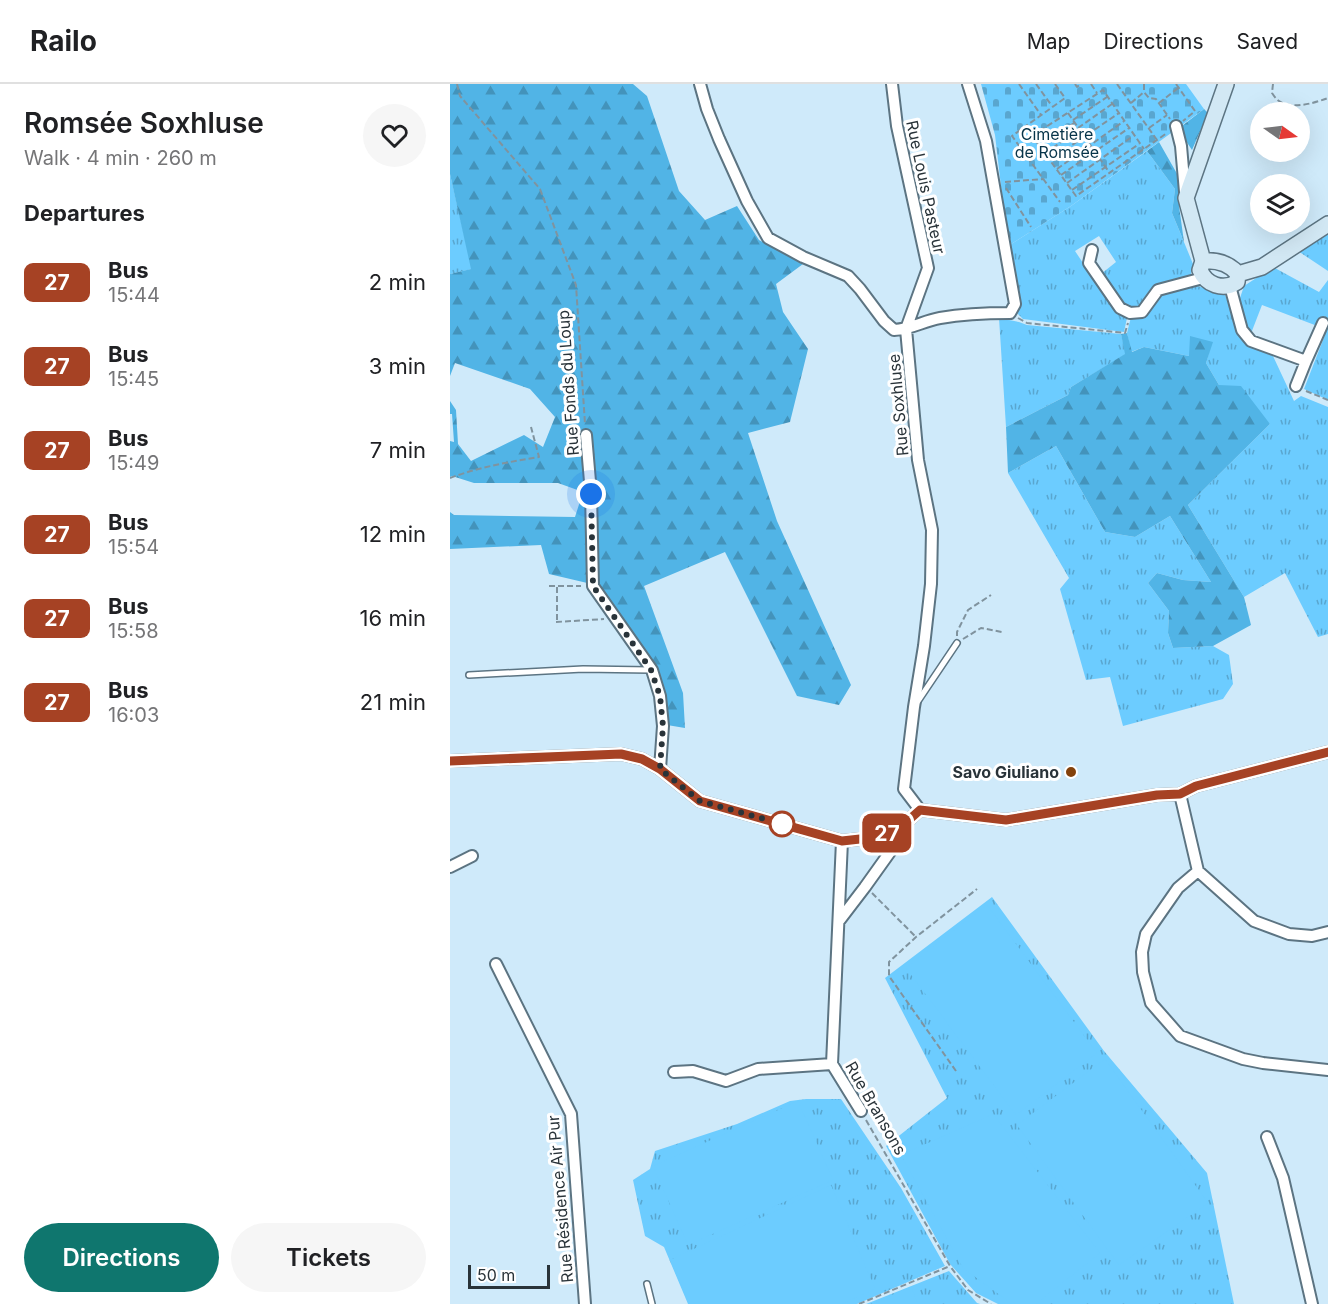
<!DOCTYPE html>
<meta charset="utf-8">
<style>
:root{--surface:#fff;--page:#f6f6f6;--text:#202124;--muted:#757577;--line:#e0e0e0;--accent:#0f766e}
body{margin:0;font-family:Inter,sans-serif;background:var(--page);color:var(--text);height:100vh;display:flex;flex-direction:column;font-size:22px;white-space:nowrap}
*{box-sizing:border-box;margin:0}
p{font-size:20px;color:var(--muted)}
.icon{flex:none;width:33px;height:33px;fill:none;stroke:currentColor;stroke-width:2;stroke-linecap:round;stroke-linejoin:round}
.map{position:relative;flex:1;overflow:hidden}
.sheet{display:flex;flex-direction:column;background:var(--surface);width:450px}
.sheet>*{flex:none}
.badge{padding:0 12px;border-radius:9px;font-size:21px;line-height:39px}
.needle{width:39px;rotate:104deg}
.buttons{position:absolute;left:800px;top:18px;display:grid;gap:12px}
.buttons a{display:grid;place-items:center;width:60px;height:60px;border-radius:50%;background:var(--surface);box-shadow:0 6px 24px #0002;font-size:30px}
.scale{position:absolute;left:18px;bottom:15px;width:82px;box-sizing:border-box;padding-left:6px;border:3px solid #293339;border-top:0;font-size:16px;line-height:21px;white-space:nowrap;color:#293339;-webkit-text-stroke:4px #fff;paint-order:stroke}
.you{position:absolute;width:30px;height:30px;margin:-15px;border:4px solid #fff;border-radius:50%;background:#1a73e8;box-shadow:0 0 0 9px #1a73e833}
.map>.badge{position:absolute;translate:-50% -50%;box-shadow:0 0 0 3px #fff}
h2{padding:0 24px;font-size:22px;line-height:54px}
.round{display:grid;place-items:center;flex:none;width:63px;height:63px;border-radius:32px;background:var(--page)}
.headline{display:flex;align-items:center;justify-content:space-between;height:102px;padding:0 24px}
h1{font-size:28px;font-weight:600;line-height:45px}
.button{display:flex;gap:12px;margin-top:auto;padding:12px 24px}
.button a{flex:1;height:69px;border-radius:36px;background:var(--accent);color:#fff;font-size:24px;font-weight:600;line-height:69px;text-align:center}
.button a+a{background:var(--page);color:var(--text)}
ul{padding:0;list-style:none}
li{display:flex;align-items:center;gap:18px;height:84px;padding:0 24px}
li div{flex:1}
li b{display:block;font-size:22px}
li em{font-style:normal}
li .badge{min-width:66px;font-weight:700;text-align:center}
header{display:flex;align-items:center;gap:36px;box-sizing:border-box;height:84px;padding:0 30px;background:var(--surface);border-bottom:2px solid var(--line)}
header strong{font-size:28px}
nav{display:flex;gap:33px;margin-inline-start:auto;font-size:21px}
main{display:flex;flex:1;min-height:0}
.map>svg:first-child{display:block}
</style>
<header>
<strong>Railo</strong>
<nav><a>Map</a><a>Directions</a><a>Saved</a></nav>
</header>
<main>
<section class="sheet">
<div class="headline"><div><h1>Romsée Soxhluse</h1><p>Walk · 4 min · 260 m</p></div><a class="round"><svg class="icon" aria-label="heart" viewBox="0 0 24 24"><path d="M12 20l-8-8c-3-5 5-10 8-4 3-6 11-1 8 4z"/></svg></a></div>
<h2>Departures</h2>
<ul>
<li><span class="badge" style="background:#a64224;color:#fff">27</span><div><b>Bus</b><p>15:44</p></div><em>2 min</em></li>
<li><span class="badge" style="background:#a64224;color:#fff">27</span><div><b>Bus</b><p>15:45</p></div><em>3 min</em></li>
<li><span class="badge" style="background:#a64224;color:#fff">27</span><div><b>Bus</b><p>15:49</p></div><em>7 min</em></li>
<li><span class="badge" style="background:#a64224;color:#fff">27</span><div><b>Bus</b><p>15:54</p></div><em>12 min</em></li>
<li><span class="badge" style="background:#a64224;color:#fff">27</span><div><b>Bus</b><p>15:58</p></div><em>16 min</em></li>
<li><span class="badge" style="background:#a64224;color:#fff">27</span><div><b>Bus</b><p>16:03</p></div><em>21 min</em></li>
</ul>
<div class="button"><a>Directions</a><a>Tickets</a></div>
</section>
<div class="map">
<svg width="878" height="1220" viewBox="0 0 878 1220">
<defs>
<pattern id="grass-tufts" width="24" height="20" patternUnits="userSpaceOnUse" patternTransform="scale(1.5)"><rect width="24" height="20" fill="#6cccff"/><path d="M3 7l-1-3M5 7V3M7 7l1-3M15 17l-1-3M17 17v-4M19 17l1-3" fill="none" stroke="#59a6cf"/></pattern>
<pattern id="forest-firs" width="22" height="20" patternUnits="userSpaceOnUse" patternTransform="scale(1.5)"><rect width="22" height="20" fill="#51b4e6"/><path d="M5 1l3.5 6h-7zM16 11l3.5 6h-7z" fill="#4393bb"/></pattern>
<pattern id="cemetery-stones" width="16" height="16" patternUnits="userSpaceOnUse" patternTransform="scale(1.5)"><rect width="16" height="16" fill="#6cccff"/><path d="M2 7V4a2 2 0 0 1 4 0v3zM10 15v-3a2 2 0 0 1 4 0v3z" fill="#59a6cf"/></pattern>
</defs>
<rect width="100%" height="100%" fill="#cfeafa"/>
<path fill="url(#grass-tufts)" d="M697,67L725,105L722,129L743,180L740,194L711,200L692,222H676L651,190L666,178L649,152L625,167L663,224L677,234L674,248L573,235L567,229L558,162L621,122Z
M0,90L22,185L0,190Z
M878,148V187L848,167Z
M823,183L869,208L878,196V235L872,234L870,243L812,221L800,252L789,217L794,202Z
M745,201L775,211L792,255L800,263L823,272L844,317L851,312L878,323V550L868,553L835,489L794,513L738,421L820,340L769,301L756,279L762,258L739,272L694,263L681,268L677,249L681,233L710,212Z
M549,234L569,238L577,241L671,250L676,270L621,303L618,311L556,343Z
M878,243V316L854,305Z
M606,362L655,448L685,453L720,432L761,498L733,496L707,489L698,499L719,527L718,549L723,564L763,562L779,571L783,600L773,615L673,642L660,593L636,596L610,505L619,494L558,389Z
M542,813L654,967L757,1089L784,1220H548L526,1209L500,1180L436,1062L497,1014L435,894Z
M356,1015H391L451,1104L495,1182L407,1220H238L214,1163L195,1152L183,1096L200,1085L205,1067L287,1040L340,1017Z
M499,1187L527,1219L530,1220H416Z"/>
<path fill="url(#forest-firs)" d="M0,0H183L197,12L229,107L255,136L287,122L309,156L353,180L326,200L333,228L358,265L340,338L298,349L327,437L401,601L389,621L347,612L275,468L194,502L233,609L235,644L217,641L210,591L150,502L99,490L91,461L0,465V428L4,431L125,433L133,408L108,399H24L2,392L0,393V357L4,358L2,330H0V317L6,326L8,360L21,377L74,351L93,363L105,333L80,305L5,279L0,292V190L21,185L0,90Z
M754,25L758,29L742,66L728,45Z
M709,58L734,102L729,122L734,158L722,129L725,105L697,67Z
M677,249L682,268L694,263L739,272L740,252L763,258L756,279L769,301L791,302L820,340L738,421L794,513L801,541L763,562L723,564L718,549L719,527L698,499L707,489L733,496L761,498L720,432L685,453L655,448L606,362L558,389L556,343L618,311L621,303L675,270L671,250Z"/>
<path fill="url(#cemetery-stones)" d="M531,0H736L754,25L621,122L558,162L545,51Z"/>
<path fill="#6cccff" d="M537,821L647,969L566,1031L456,884Z
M655,975L758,1119L669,1181L567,1041Z
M348,1017L383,1096L238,1161L203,1082Z
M543,1030L650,1169L586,1220H562L513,1184L451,1071Z
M381,1101L425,1205L391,1220H239L220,1176Z
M461,1203L468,1220H422Z"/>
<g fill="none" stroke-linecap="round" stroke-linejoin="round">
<defs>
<path id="lane" d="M19,591L133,585L200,586
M468,617L507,559
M197,1200L202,1220"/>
<path id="street" d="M250,0L257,25L269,55L297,117L318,154L353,173L398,192L410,205L434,237L444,246C462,245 473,237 490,234C513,230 537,229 560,229L565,220L536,57L518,0
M442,0L447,42L478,184L456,245L468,376L482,446L481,500L474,562L464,623L454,705L470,726
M726,42L731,62L735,108
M642,166L639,179L670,224L680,229L692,228L708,206L753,194
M780,202L792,246L801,257L856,277L873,239
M846,302L856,277
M136,351L141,409L143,502L202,586L210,612L213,642L210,685
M0,677L171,670L192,675L210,685L250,717L392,757L419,754L436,750L452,742L470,726L556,736L707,711L730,710L746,702L878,668
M730,710L748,787
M392,757L382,980L411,1027
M0,783L22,772
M748,787L728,804L696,850L692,868L693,888L701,919L730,952L793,975L813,979L878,986
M748,787L804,837L839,850L862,852L878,848
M389,837L415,803L450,754L452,742
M46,880L121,1030L135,1220
M224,988L243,987L276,997L308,985L382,980
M817,1053L833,1094L862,1220"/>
<path id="secondary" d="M776,0L736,114L753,177L750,186C756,201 773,207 787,198L788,190
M753,177C767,176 779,179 788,190
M788,190L812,183L878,140"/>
</defs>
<use href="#lane" stroke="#5c7482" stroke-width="8"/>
<use href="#street" stroke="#5c7482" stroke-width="14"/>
<use href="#secondary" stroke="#5c7482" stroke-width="18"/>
<path stroke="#80939e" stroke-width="2" stroke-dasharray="6 3" stroke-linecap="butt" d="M7,0L10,12L90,105L126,201L135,340
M569,0L591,31
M586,0L602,22
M605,0L615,14L562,52L610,118
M625,0L627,3L631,0
M641,0L647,9
M667,0L707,56
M694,0V8L699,14L706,15L720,35
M726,0L745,27L733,37
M823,0L822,9C824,12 826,15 829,17C842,26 864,19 878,14
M681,19L694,8
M709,19L728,4
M618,29L659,88
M623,36L657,13
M575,42L626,112L717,49
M628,44L662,20
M699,44L717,31
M582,52L653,6L694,65
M589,62L624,39
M595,69L629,46
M600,76L669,29
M607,85L674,37
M611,91L679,44
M555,98L593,95
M617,99L683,52
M556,104L581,143
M622,106L689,60
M568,234L577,239L675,249L678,239
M856,307L878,316
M0,394C29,383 59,378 89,373L81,343
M99,502H131
M107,503V538
M106,538L154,535
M507,552V548L518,526L541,511
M513,555L531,544L552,548
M422,809L466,853
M506,987L439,892V878L466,853L527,805
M416,1036L500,1182L518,1206L541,1220
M409,1220L500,1182"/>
<use href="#lane" stroke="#fff" stroke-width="5"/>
<use href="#street" stroke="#fff" stroke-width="10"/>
<use href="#secondary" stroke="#d2e8f4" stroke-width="15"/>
</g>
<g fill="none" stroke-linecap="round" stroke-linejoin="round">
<defs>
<path id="line" d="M0,677L171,670L192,675L210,685L250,717L392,757L419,754L436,750L452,742L470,726L556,736L707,711L730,710L746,702L878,668"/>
</defs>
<use href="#line" stroke="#fff" stroke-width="14"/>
<use href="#line" stroke="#a64224" stroke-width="9"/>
<path stroke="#293339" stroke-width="6" stroke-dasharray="0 10.8" d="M141,410L143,502L201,586L210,612L213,642L210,685L250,717L332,740"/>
</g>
<circle fill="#83420c" stroke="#fff" stroke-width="2" cx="621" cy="688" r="6"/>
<circle fill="#fff" stroke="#a64224" stroke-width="3" cx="332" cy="740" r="12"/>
<g text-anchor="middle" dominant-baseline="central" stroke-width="6" stroke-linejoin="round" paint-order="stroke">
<g font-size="16" fill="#073449" stroke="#fff">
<text x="607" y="50">Cimetière<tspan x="607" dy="18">de Romsée</tspan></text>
</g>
<g font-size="16" fill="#293339" stroke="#fff">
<text transform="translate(476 103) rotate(78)">Rue Louis Pasteur</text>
<text transform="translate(118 299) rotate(-94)">Rue Fonds du Loup</text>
<text transform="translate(448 321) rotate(-95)">Rue Soxhluse</text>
<text transform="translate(426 1024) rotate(60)">Rue Bransons</text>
<text transform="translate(110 1115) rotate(-95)">Rue Résidence Air Pur</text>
</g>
<g font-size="16" font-weight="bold" fill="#293339" stroke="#fff" text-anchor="end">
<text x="609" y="688">Savo Giuliano</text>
</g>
</g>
</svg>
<div class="buttons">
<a><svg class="needle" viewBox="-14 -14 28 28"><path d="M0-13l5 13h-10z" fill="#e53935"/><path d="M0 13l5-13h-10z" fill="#757577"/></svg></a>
<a><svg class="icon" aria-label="layers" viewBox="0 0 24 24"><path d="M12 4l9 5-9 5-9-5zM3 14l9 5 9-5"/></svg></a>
</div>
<div class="scale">50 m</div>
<div class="you" style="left:141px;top:410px"></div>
<b class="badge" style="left:437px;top:749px;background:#a64224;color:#fff">27</b>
</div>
</main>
